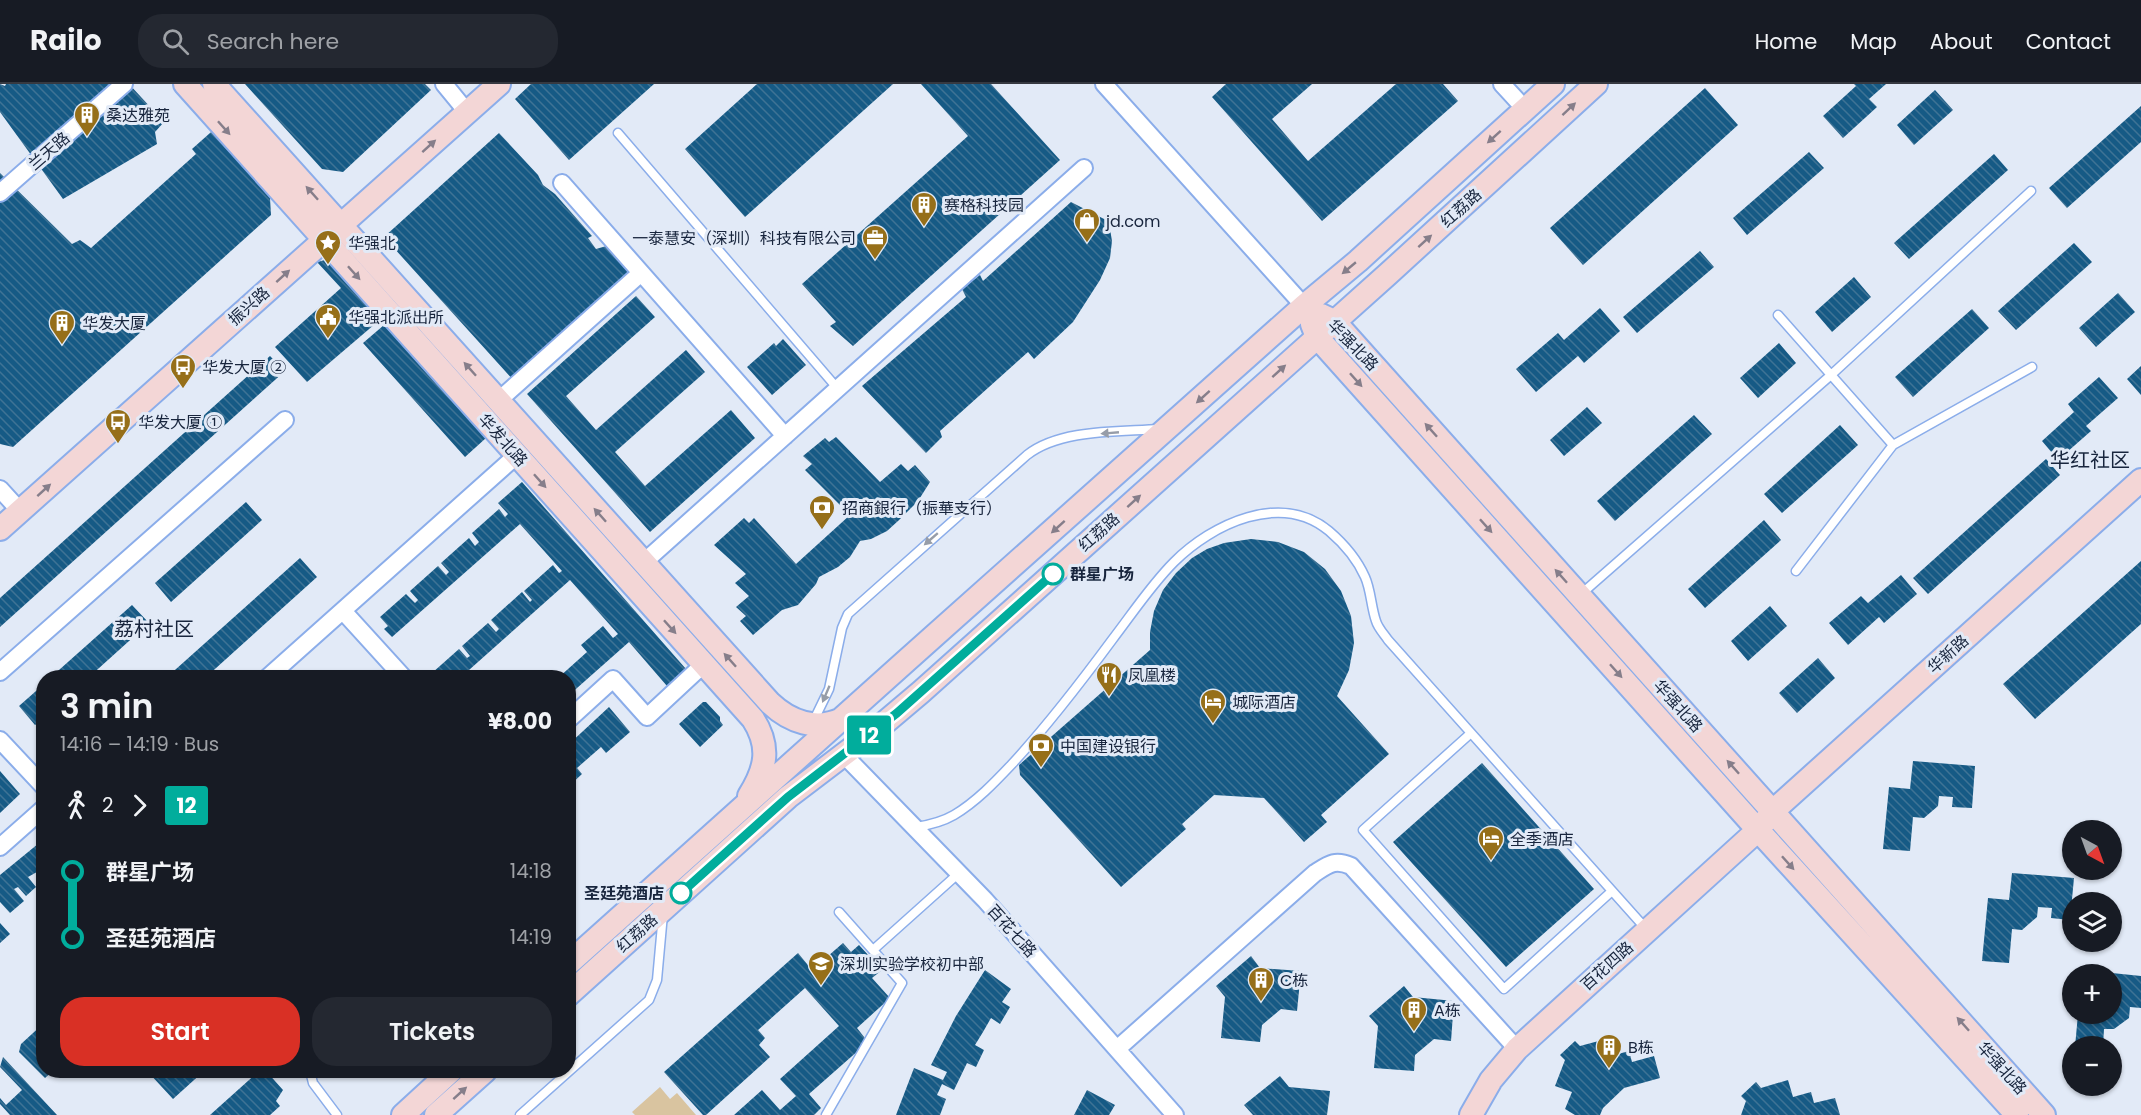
<!DOCTYPE html>
<meta charset="utf-8">
<style>
:root{--surface:#171b24;--page:#242831;--text:#f1f3f6;--muted:#9ea1a6;--line:#363941;--accent:#d93025}
body{margin:0;font-family:Poppins,"Noto Sans SC",sans-serif;background:var(--page);color:var(--text);height:100vh;display:flex;flex-direction:column;font-size:22px;white-space:nowrap}
*{box-sizing:border-box;margin:0}
p{font-size:20px;color:var(--muted)}
.icon{flex:none;width:33px;height:33px;fill:none;stroke:currentColor;stroke-width:2;stroke-linecap:round;stroke-linejoin:round}
.map{position:relative;flex:1;overflow:hidden}
.side{position:absolute;left:36px;top:586px;width:540px;height:408px;display:flex;flex-direction:column;background:var(--surface);border-radius:24px;box-shadow:0 2px 4px #0004}
.side>*{flex:none}
.badge{padding:0 12px;border-radius:4px;font-size:21px;line-height:39px}
.needle{width:39px;rotate:139deg}
.buttons{position:absolute;left:2062px;top:736px;display:grid;gap:12px}
.buttons a{display:grid;place-items:center;width:60px;height:60px;border-radius:50%;background:var(--surface);box-shadow:0 2px 4px #0004;font-size:30px}
.map>.badge{position:absolute;translate:-50% -50%;box-shadow:0 0 0 3px #fff}
.legs{display:flex;align-items:center;gap:9px;height:66px;padding:0 24px;font-size:20px}
.legs p{margin-inline-start:auto}
.overview{display:flex;align-items:center;justify-content:space-between;height:102px;padding:0 24px}
h1{font-size:33px;font-weight:600;line-height:45px}
.primary-button{display:flex;gap:12px;margin-top:auto;padding:12px 24px}
.primary-button a{flex:1;height:69px;border-radius:24px;background:var(--accent);color:#fff;font-size:24px;font-weight:600;line-height:69px;text-align:center}
.primary-button a+a{background:var(--page);color:var(--text)}
ul{padding:0 24px;list-style:none}
li{display:flex;align-items:center;gap:21px;height:66px;font-size:22px}
li i{display:grid;place-items:center;width:9px;height:100%;margin:0 8px;background:currentColor}
li i::after{content:'';width:15px;height:15px;margin:-8px;border:4px solid;border-radius:50%;background:var(--surface)}
li p{margin-inline-start:auto}
li:first-child i{background:linear-gradient(#0000 50%,currentColor 0)}
li:last-child i{background:linear-gradient(currentColor 50%,#0000 0)}
header{display:flex;align-items:center;gap:36px;box-sizing:border-box;height:84px;padding:0 30px;background:var(--surface);border-bottom:2px solid var(--line)}
header strong{font-size:28px}
nav{display:flex;gap:33px;margin-inline-start:auto;font-size:21px}
.search{width:420px;height:54px;background:var(--page);display:flex;align-items:center;gap:15px;box-sizing:border-box;padding:0 21px;border-radius:24px;color:var(--muted);font-size:22px}
.map>svg:first-child{display:block}
</style>
<header>
<strong>Railo</strong>
<div class="search"><svg class="icon" aria-label="search" viewBox="0 0 24 24"><circle cx="10" cy="10" r="6"/><path d="M15 15l6 6"/></svg>Search here</div>
<nav><a>Home</a><a>Map</a><a>About</a><a>Contact</a></nav>
</header>
<div class="map">
<svg width="2141" height="1031" viewBox="0 0 2141 1031">
<defs>
<pattern id="building-back-hatch" width="6" height="6" patternUnits="userSpaceOnUse" patternTransform="scale(1.5)"><rect width="6" height="6" fill="#165a85"/><path d="M-1 5l2 2M0 0l6 6M5-1l2 2" fill="none" stroke="#3f7395"/></pattern>
</defs>
<rect width="100%" height="100%" fill="#e2eaf7"/>
<path fill="#d9c4a0" d="M660,1003L670,1015L677,1009L696,1031H635L632,1028Z"/>
<path fill="url(#building-back-hatch)" d="M0,0L5,2L6,0H129L164,38L155,48L157,60L63,115L0,28Z
M245,0H425L431,6L343,88L322,85Z
M531,0H654L569,76L515,15Z
M757,0H893L745,133L685,65Z
M921,0H991L1060,76L853,262L830,242L836,238L802,200L968,52Z
M1226,0H1312L1272,35L1308,77L1396,0H1443L1458,17L1322,137L1212,13Z
M1854,0H1886L1869,15L1877,23L1843,54L1823,32L1856,2Z
M1705,4L1738,41L1583,181L1550,144Z
M1935,6L1953,26L1914,61L1897,41Z
M2141,22V58L2067,124L2049,104Z
M219,41L269,97L271,131L13,363L0,360V89L72,160L80,156L91,164L196,70L192,65Z
M499,49L538,91L543,101L555,110L592,152L588,154L596,165L610,161L630,183L629,188L632,193L514,297L384,153Z
M1809,68L1824,84L1747,151L1733,134Z
M1994,70L2008,86L1909,175L1894,159Z
M1071,118L1106,136L1110,145L1112,157L1110,174L1100,196L1073,238L1054,256L1034,275L1028,268L940,347L942,353L926,369L862,302L966,213L962,205L980,191L983,197Z
M2074,159L2092,178L2016,246L1998,227Z
M1700,167L1714,183L1637,249L1623,233Z
M329,175L382,234L307,298L275,263L341,204L317,178Z
M1854,193L1871,213L1832,248L1815,228Z
M2118,209L2135,228L2096,263L2079,244Z
M636,212L655,233L566,312L596,346L686,266L705,288L615,368L645,402L731,326L755,354L650,448L527,310Z
M1600,224L1620,247L1584,279L1578,272L1536,308L1516,285L1558,249L1564,256Z
M1972,225L1989,244L1913,313L1895,293Z
M384,241L486,354L465,373L363,259Z
M783,255L806,281L772,311L747,283L774,259L776,262Z
M1779,259L1796,279L1758,314L1740,294Z
M270,272L285,287L0,543V514Z
M2141,282V311L2127,295Z
M2099,293L2118,314L2086,342L2091,347L2058,376L2042,357L2074,328L2068,320Z
M1587,323L1602,339L1564,372L1550,356Z
M1694,331L1712,350L1615,437L1597,417Z
M1840,341L1858,361L1782,429L1764,410Z
M836,353L880,398L901,380L908,387L915,381L930,398L918,417L898,437L887,447L871,455L860,457L850,473L838,483L819,493L816,500L798,521L782,526L753,551L740,537L746,532L736,523L749,512L735,499L746,490L714,461L744,434L749,439L754,434L796,480L850,431L805,386L812,380L803,372L825,354L829,358Z
M2046,375L2060,391L1928,510L1913,494Z
M522,398L686,585L667,602L629,558L568,612V594H558L587,568L581,561L603,542L613,554L618,550L570,496L460,594H436L432,589L459,565L467,574L470,572L462,562L488,539L496,548L499,545L491,536L522,508L530,518L532,516L524,507L553,481L559,489L562,487L520,440L392,553L384,545L388,542L380,533L406,510L415,519L418,516L410,507L438,482L446,491L449,488L441,479L469,454L475,462L479,458L472,449L499,425L505,433L508,430L498,419Z
M246,418L262,436L171,518L155,499Z
M1764,436L1781,456L1705,524L1688,505Z
M1251,455L1278,458L1304,468L1325,485L1341,507L1351,532L1354,559L1349,586L1337,612L1389,670L1321,731L1327,738L1304,758L1264,714L1214,711L1182,740L1186,745L1121,803L1020,691L1019,681L1150,566V548L1154,527L1163,506L1176,489L1192,474L1207,465L1224,459Z
M300,474L317,493L205,594H166Z
M2141,477V540L2035,635L2003,600Z
M1901,491L1917,510L1884,539L1879,533L1848,561L1829,539L1861,512L1868,519Z
M132,521L149,539L88,594H50Z
M1770,522L1787,542L1748,577L1731,557Z
M1818,574L1835,594L1797,629L1779,609Z
M44,600V634L35,641L19,622Z
M703,618H706L720,633V637L723,641L700,663L679,640Z
M609,623L630,648L606,669L601,663L577,684L582,690L568,703V661Z
M1913,677L1975,682L1972,724L1952,723L1953,713L1939,712L1938,722L1924,734L1913,733L1910,767L1883,765L1889,703L1910,705Z
M1482,679L1594,805L1506,883L1393,758Z
M0,687L20,710L0,729Z
M44,755V784L28,793L36,803L26,812L18,803L14,805L24,817L10,829L0,818V791Z
M2012,789L2074,794L2070,836L2051,834L2052,824L2038,823L2037,833L2022,846L2012,845L2009,879L1982,877L1988,814L2009,816Z
M0,839L10,850L0,859Z
M843,859L851,868L859,861L882,886L872,894L890,914L857,944L868,958L809,1010L821,1024L814,1031H734L762,1006L780,1026L796,1012L780,995L839,942L805,904L758,946L765,954L759,961L770,973L706,1031H703L664,988L798,869L812,886Z
M1251,872L1260,884L1301,887L1297,927L1281,925L1262,941L1260,958L1221,954L1225,913L1216,902Z
M985,886L1011,905L1002,918L1010,923L1000,940L991,934L983,948L975,961L984,966L976,983L967,979L954,1006L942,1000L937,1011L946,1015L940,1031H896L914,984L943,996L947,988L931,981L956,932Z
M2112,889L2141,892V924L2130,923L2129,934L2114,945H2104L2103,963H2075L2078,930H2112Z
M1404,902L1413,913L1454,917L1451,957L1434,955L1415,971L1414,987L1374,984L1378,942L1369,932Z
M44,939V987H53L45,994L19,968L21,960Z
M1606,955L1611,972L1629,967L1632,978L1654,972L1660,994L1624,1004L1603,1024L1600,1031H1575L1565,1025L1572,1008L1555,1002L1565,976L1560,971L1575,957L1580,962Z
M3,973L57,1031H10L0,1020V1014L6,1021L22,1006L0,983Z
M150,987H204L173,1015L148,988Z
M257,987H266L283,1006L276,1017L280,1022L270,1031H210L258,988Z
M1280,992L1289,1003L1330,1007L1327,1031H1253L1244,1021Z
M1788,996L1793,1013L1811,1008L1814,1019L1835,1014L1840,1031H1741L1746,1017L1741,1012L1756,998L1761,1004Z
M1087,1006L1115,1021L1109,1031H1074Z"/>
<g fill="none" stroke-linecap="round" stroke-linejoin="round">
<defs>
<path id="lane" d="M618,49L838,305
M1778,231L1893,361
M1796,487L1893,361L2032,283
M1580,511L1831,291L2031,107
M813,638L829,605L842,544L848,530L1027,371C1060,345 1118,348 1159,345
M1471,649L1363,746L1504,905L1612,807
M916,743C929,741 942,738 954,731C976,718 995,698 1012,680C1048,641 1081,598 1112,556C1132,530 1151,501 1174,478C1212,440 1281,407 1329,447C1343,459 1357,475 1365,493C1371,506 1371,523 1376,537C1378,544 1384,550 1388,556L1647,846
M873,866L959,789
M310,987L313,999L337,1031
M520,1031L649,916L657,896L663,830
M826,1031L902,899L839,828"/>
<path id="street" d="M444,0L467,28
M1104,0L1304,222
M1502,0L1525,25
M562,99L785,352
M0,109L124,0
M498,317L641,189
M0,405L20,427
M643,479L1084,84
M343,527L404,594
M0,588L285,336
M267,594L517,371
M568,636L613,595L647,633L704,580
M0,656L44,703
M843,670L985,816L1175,1031
M0,763L44,724
M1117,965L1315,789C1329,780 1335,775 1351,782L1517,965"/>
<path id="secondary" d="M185,0L753,635C771,663 766,685 749,712
M214,0L770,619C790,638 816,647 842,635
M1321,231L1334,237L2044,1031
M1312,240L1317,253L1758,746L2017,1031
M0,445L499,0
M568,880C812,659 1059,442 1304,222L1358,177L1553,0
M568,911L788,713L876,646L921,608L1388,190L1596,0
M403,1031L451,987
M436,1031L485,987
M1471,1031L1491,996L1517,965L1758,746L1773,727L2141,396"/>
</defs>
<use href="#lane" stroke="#8badea" stroke-width="11"/>
<use href="#street" stroke="#8badea" stroke-width="20"/>
<use href="#secondary" stroke="#8badea" stroke-width="26"/>
<use href="#lane" stroke="#fff" stroke-width="8"/>
<use href="#street" stroke="#fff" stroke-width="16"/>
<use href="#secondary" stroke="#f3d6d6" stroke-width="22"/>
</g>
<defs><path id="oneway-solid" d="M-6-.8H1V-3.2L6.5 0L1 3.2V.8H-6Z" transform="scale(1.5)"/></defs>
<g fill="#867e8a">
<use href="#oneway-solid" transform="translate(1569 25) rotate(-43)"/>
<use href="#oneway-solid" transform="translate(224 44) rotate(48)"/>
<use href="#oneway-solid" transform="translate(1494 53) rotate(138)"/>
<use href="#oneway-solid" transform="translate(429 62) rotate(-42)"/>
<use href="#oneway-solid" transform="translate(312 109) rotate(-132)"/>
<use href="#oneway-solid" transform="translate(1425 157) rotate(-42)"/>
<use href="#oneway-solid" transform="translate(1349 184) rotate(140)"/>
<use href="#oneway-solid" transform="translate(354 189) rotate(48)"/>
<use href="#oneway-solid" transform="translate(283 192) rotate(-42)"/>
<use href="#oneway-solid" transform="translate(470 285) rotate(-132)"/>
<use href="#oneway-solid" transform="translate(1279 287) rotate(-42)"/>
<use href="#oneway-solid" transform="translate(1356 296) rotate(48)"/>
<use href="#oneway-solid" transform="translate(1203 313) rotate(138)"/>
<use href="#oneway-solid" transform="translate(1431 346) rotate(-132)"/>
<use href="#oneway-solid" transform="translate(540 397) rotate(48)"/>
<use href="#oneway-solid" transform="translate(44 406) rotate(-42)"/>
<use href="#oneway-solid" transform="translate(1134 417) rotate(-42)"/>
<use href="#oneway-solid" transform="translate(600 431) rotate(-132)"/>
<use href="#oneway-solid" transform="translate(1486 442) rotate(48)"/>
<use href="#oneway-solid" transform="translate(1058 443) rotate(138)"/>
<use href="#oneway-solid" transform="translate(1561 492) rotate(-132)"/>
<use href="#oneway-solid" transform="translate(670 543) rotate(48)"/>
<use href="#oneway-solid" transform="translate(730 576) rotate(-132)"/>
<use href="#oneway-solid" transform="translate(1616 587) rotate(48)"/>
<use href="#oneway-solid" transform="translate(1733 683) rotate(-132)"/>
<use href="#oneway-solid" transform="translate(1788 779) rotate(48)"/>
<use href="#oneway-solid" transform="translate(1963 940) rotate(-132)"/>
<use href="#oneway-solid" transform="translate(460 1009) rotate(-42)"/>
</g>
<g fill="#979da8">
<use href="#oneway-solid" transform="translate(1110 349) rotate(175)"/>
<use href="#oneway-solid" transform="translate(931 455) rotate(139)"/>
<use href="#oneway-solid" transform="translate(826 610) rotate(113)"/>
</g>
<g fill="none" stroke-linecap="round" stroke-linejoin="round">
<defs>
<path id="line-1" d="M681,809L788,713L897,629L1053,490"/>
</defs>
<use href="#line-1" stroke="#fff" stroke-width="14"/>
<use href="#line-1" stroke="#01ad9c" stroke-width="9"/>
</g>
<defs>
<symbol id="building-pin" viewBox="-11 -11 22 30"><path d="M0 17L-7.5 6A9.5 9.5 0 1 1 7.5 6Z" fill="#966f19" stroke="#e2eaf7"/><path d="M-4-6H4V6H1V3H-1V6H-4ZM-2.5-4.3h1.7v1.8h-1.7ZM.8-4.3h1.7v1.8H.8ZM-2.5-1h1.7V.8h-1.7ZM.8-1h1.7V.8H.8Z" fill="#fff"/></symbol>
<symbol id="shop-pin" viewBox="-11 -11 22 30"><path d="M0 17L-7.5 6A9.5 9.5 0 1 1 7.5 6Z" fill="#966f19" stroke="#e2eaf7"/><path d="M-5-2.5h2.3a2.7 3.5 0 0 1 5.4 0H5L5.5 6h-11ZM-1.5-2.5h3a1.5 2.3 0 0 0-3 0Z" fill="#fff"/></symbol>
<symbol id="office-pin" viewBox="-11 -11 22 30"><path d="M0 17L-7.5 6A9.5 9.5 0 1 1 7.5 6Z" fill="#966f19" stroke="#e2eaf7"/><path d="M-6-3h4V-5.5h4V-3h4V5H-6ZM-1-4.5V-3h2v-1.5ZM-6 0V1H6V0Z" fill="#fff"/></symbol>
<symbol id="sight-pin" viewBox="-11 -11 22 30"><path d="M0 17L-7.5 6A9.5 9.5 0 1 1 7.5 6Z" fill="#966f19" stroke="#e2eaf7"/><path d="M0-6L1.8-2.2L6-1.7L2.9 1.2L3.7 5.4L0 3.3L-3.7 5.4L-2.9 1.2L-6-1.7L-1.8-2.2Z" fill="#fff"/></symbol>
<symbol id="civic-pin" viewBox="-11 -11 22 30"><path d="M0 17L-7.5 6A9.5 9.5 0 1 1 7.5 6Z" fill="#966f19" stroke="#e2eaf7"/><path d="M-.6-6.5H3V-4.5H.6V-3L4-1V1h2V6H-6V1h2V-1L-.6-3ZM-1.2 2.5V6h2.4V2.5Z" fill="#fff"/></symbol>
<symbol id="bus-pin" viewBox="-11 -11 22 30"><path d="M0 17L-7.5 6A9.5 9.5 0 1 1 7.5 6Z" fill="#966f19" stroke="#e2eaf7"/><path d="M-5-6H5V4H4V6H2V4H-2V6H-4V4H-5ZM-3.5-4V0h7V-4ZM-3.5 1.2v1.5H-2V1.2ZM2 1.2v1.5H3.5V1.2Z" fill="#fff"/></symbol>
<symbol id="bank-pin" viewBox="-11 -11 22 30"><path d="M0 17L-7.5 6A9.5 9.5 0 1 1 7.5 6Z" fill="#966f19" stroke="#e2eaf7"/><path d="M-6-4H6V4H-6ZM0-2.3a2.3 2.3 0 1 0 0 4.6a2.3 2.3 0 1 0 0-4.6Z" fill="#fff"/></symbol>
<symbol id="restaurant-pin" viewBox="-11 -11 22 30"><path d="M0 17L-7.5 6A9.5 9.5 0 1 1 7.5 6Z" fill="#966f19" stroke="#e2eaf7"/><path d="M-5-6h1v4h1v-4h1v4h1v-4h1v5L-1.5 .5V6h-2V.5L-5-1ZM5-6V6H3V1.5H1.5Q1.5-4 5-6Z" fill="#fff"/></symbol>
<symbol id="hotel-pin" viewBox="-11 -11 22 30"><path d="M0 17L-7.5 6A9.5 9.5 0 1 1 7.5 6Z" fill="#966f19" stroke="#e2eaf7"/><path d="M-6-4.5h1.5V1H6V5H4.5V3h-9V5H-6ZM-4 0a1.8 1.8 0 1 1 3.6 0ZM.5 0V-2.5h3Q6-2.5 6 0Z" fill="#fff"/></symbol>
<symbol id="school-pin" viewBox="-11 -11 22 30"><path d="M0 17L-7.5 6A9.5 9.5 0 1 1 7.5 6Z" fill="#966f19" stroke="#e2eaf7"/><path d="M0-5L7-2L0 1L-7-2ZM-4 1L0 2.5L4 1V4Q0 6-4 4Z" fill="#fff"/></symbol>
</defs>
<g fill-rule="evenodd">
<use href="#building-pin" x="72" y="16" width="30" height="40"/>
<use href="#building-pin" x="909" y="106" width="30" height="40"/>
<use href="#shop-pin" x="1072" y="122" width="30" height="40"/>
<use href="#office-pin" x="860" y="139" width="30" height="40"/>
<use href="#sight-pin" x="313" y="144" width="30" height="40"/>
<use href="#civic-pin" x="313" y="218" width="30" height="40"/>
<use href="#building-pin" x="47" y="224" width="30" height="40"/>
<use href="#bus-pin" x="168" y="268" width="30" height="40"/>
<use href="#bus-pin" x="103" y="323" width="30" height="40"/>
<use href="#bank-pin" x="807" y="409" width="30" height="40"/>
<use href="#restaurant-pin" x="1094" y="576" width="30" height="40"/>
<use href="#hotel-pin" x="1198" y="603" width="30" height="40"/>
<use href="#bank-pin" x="1026" y="647" width="30" height="40"/>
<use href="#hotel-pin" x="1476" y="740" width="30" height="40"/>
<use href="#school-pin" x="806" y="865" width="30" height="40"/>
<use href="#building-pin" x="1246" y="881" width="30" height="40"/>
<use href="#building-pin" x="1399" y="911" width="30" height="40"/>
<use href="#building-pin" x="1594" y="948" width="30" height="40"/>
</g>
<g fill="#fff" stroke="#01ad9c" stroke-width="3">
<circle cx="1053" cy="490" r="10"/>
<circle cx="681" cy="809" r="10"/>
</g>
<g text-anchor="middle" dominant-baseline="central" stroke-width="6" stroke-linejoin="round" paint-order="stroke">
<g font-size="16" fill="#18253d" stroke="#e2eaf7" text-anchor="start">
<text x="106" y="31">桑达雅苑</text>
<text x="944" y="121">赛格科技园</text>
<text x="1106" y="137">jd.com</text>
<text x="856" y="154" text-anchor="end">一泰慧安（深圳）科技有限公司</text>
<text x="348" y="159">华强北</text>
<text x="348" y="233">华强北派出所</text>
<text x="82" y="239">华发大厦</text>
<text x="202" y="283">华发大厦 ②</text>
<text x="138" y="338">华发大厦 ①</text>
<text x="842" y="424">招商銀行（振華支行）</text>
<text x="1128" y="591">凤凰楼</text>
<text x="1232" y="618">城际酒店</text>
<text x="1060" y="662">中国建设银行</text>
<text x="1510" y="755">全季酒店</text>
<text x="840" y="880">深圳实验学校初中部</text>
<text x="1280" y="896">C栋</text>
<text x="1434" y="926">A栋</text>
<text x="1628" y="963">B栋</text>
</g>
<g font-size="16" fill="#18253d" stroke="#e2eaf7">
<text transform="translate(49 67) rotate(-41)">兰天路</text>
<text transform="translate(1461 124) rotate(-42)">红荔路</text>
<text transform="translate(249 222) rotate(-42)">振兴路</text>
<text transform="translate(1353 261) rotate(46)">华强北路</text>
<text transform="translate(503 356) rotate(48)">华发北路</text>
<text transform="translate(1099 448) rotate(-42)">红荔路</text>
<text transform="translate(1948 570) rotate(-42)">华新路</text>
<text transform="translate(1678 622) rotate(48)">华强北路</text>
<text transform="translate(1012 847) rotate(48)">百花七路</text>
<text transform="translate(637 849) rotate(-42)">红荔路</text>
<text transform="translate(1607 882) rotate(-42)">百花四路</text>
<text transform="translate(2002 984) rotate(48)">华强北路</text>
</g>
<g font-size="16" font-weight="bold" fill="#18253d" stroke="#e2eaf7" text-anchor="start">
<text x="1070" y="490">群星广场</text>
<text x="664" y="809" text-anchor="end">圣廷苑酒店</text>
</g>
<g font-size="20" fill="#18253d" stroke="#e2eaf7">
<text x="2090" y="376">华红社区</text>
<text x="154" y="545">荔村社区</text>
</g>
</g>
</svg>
<div class="buttons">
<a><svg class="needle" viewBox="-14 -14 28 28"><path d="M0-13l5 13h-10z" fill="#e53935"/><path d="M0 13l5-13h-10z" fill="#9ea1a6"/></svg></a>
<a><svg class="icon" aria-label="layers" viewBox="0 0 24 24"><path d="M12 4l9 5-9 5-9-5zM3 14l9 5 9-5"/></svg></a>
<a>+</a>
<a>−</a>
</div>
<b class="badge" style="left:869px;top:651px;background:#01ad9c;color:#fff">12</b>
<section class="side">
<div class="overview"><div><h1>3 min</h1><p>14:16 – 14:19 · Bus</p></div><b>¥8.00</b></div>
<div class="legs"><svg class="icon" aria-label="walk" viewBox="0 0 24 24"><circle cx="13" cy="4" r="2"/><path d="M13 8l-2 6 4 7M11 14l-3 7M7 12l3-4h3l4 4"/></svg>2<svg class="icon" aria-label="forward" viewBox="0 0 24 24"><path d="M9 5l7 7-7 7"/></svg><b class="badge" style="background:#01ad9c;color:#fff">12</b></div>
<ul>
<li><i style="color:#01ad9c"></i><b>群星广场</b><p>14:18</p></li>
<li><i style="color:#01ad9c"></i><b>圣廷苑酒店</b><p>14:19</p></li>
</ul>
<div class="primary-button"><a>Start</a><a>Tickets</a></div>
</section>
</div>
